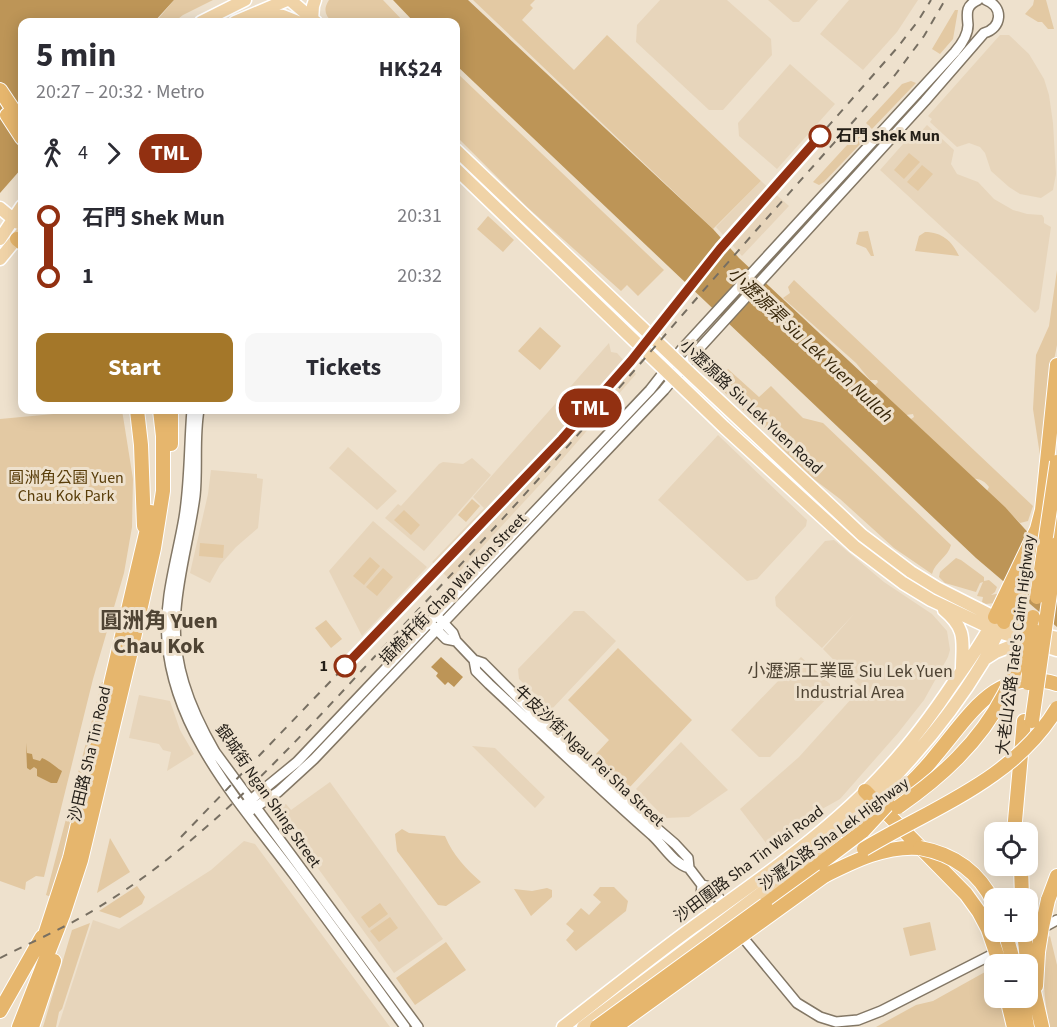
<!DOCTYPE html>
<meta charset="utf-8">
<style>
:root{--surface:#fff;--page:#f7f7f7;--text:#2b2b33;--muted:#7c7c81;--accent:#a47729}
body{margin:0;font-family:"Source Sans 3","Noto Sans TC",sans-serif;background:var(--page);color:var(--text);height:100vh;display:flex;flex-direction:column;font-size:22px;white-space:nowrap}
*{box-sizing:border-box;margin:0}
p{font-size:20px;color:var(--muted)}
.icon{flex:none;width:33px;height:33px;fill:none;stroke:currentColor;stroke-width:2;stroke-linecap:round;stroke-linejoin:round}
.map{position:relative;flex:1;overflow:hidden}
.sheet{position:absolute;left:18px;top:18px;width:442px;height:396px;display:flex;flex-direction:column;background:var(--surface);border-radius:12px;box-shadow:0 3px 15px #0003}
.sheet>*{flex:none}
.badge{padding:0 12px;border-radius:20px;font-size:21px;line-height:39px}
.controls{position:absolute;left:984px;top:822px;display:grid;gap:12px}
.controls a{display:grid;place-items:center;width:54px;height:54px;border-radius:12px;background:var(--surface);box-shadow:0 3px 15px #0003;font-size:30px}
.map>.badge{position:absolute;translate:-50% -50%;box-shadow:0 0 0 3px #fff}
.legs{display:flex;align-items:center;gap:9px;height:66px;padding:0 18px;font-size:20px}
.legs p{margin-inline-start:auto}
.overview{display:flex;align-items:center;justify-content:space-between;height:102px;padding:0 18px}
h1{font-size:33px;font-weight:700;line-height:45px}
.action{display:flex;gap:12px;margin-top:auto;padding:12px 18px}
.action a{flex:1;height:69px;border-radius:12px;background:var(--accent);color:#fff;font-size:24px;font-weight:700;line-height:69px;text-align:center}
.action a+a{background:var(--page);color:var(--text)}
ul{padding:0 18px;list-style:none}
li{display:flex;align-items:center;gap:21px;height:60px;font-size:22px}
li i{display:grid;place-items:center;width:9px;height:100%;margin:0 8px;background:currentColor}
li i::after{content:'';width:15px;height:15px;margin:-8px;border:4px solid;border-radius:50%;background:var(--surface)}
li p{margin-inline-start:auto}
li:first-child i{background:linear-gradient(#0000 50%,currentColor 0)}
li:last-child i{background:linear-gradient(currentColor 50%,#0000 0)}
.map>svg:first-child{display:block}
</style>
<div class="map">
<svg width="1057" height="1027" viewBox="0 0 1057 1027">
<rect width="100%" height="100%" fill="#eee1cd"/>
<path fill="#e7d5bb" d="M660,0H727L771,39L772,55L723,110H709L636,42L637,25Z
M768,0H818L799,22H793Z
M849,0H918L897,32L863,70L820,34Z
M1000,35H1009L1029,54L1044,79L1049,95L1053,123L1056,174L1053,190L1041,198L1020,194L1009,187L991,171L985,153L980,147L969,143L957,147L930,122L932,119L928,116Z
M790,64L835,104L777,169L739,136L738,123Z
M927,125L954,150L951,164L957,174L978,182L994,199L1013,210L1027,214L1042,215L1044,218V223L1051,227L1039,309L1035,313L880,170L911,135L915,138Z
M761,181L789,206L742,256L716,227Z
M609,343L611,352L617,353L636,374L546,478L451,581L432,562L484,508L473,497Z
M718,435L807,520L806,526L757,579L747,581L658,500Z
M348,447L397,491L377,510L329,468Z
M472,458L491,475L424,551L385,518L398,504L401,506L439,464L443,462L463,464Z
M211,470L257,474V478L263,479L258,528L236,547L220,565L210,583L190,573L208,494Z
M373,521L427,567L362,636L329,571Z
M834,540L884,582L932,614L947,631L950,650L948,657L924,700L898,733L840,799L815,813L773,852L740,809L799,757L861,688L823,649L854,614L822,648L776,606L775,597L825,541Z
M574,611H584L616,641L551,710L519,679L518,669Z
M801,657L830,684V695L770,757H759L731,730Z
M139,695L170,701L180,730L194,754L167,771L171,752L163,750L159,744L129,738Z
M681,742L728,790L689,817L665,818L636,789Z
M472,746L495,748L545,797L535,808Z
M330,782L443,939L394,973L280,816L281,807L286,804L291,810Z
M244,841L255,844L390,1027H58L93,920L119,929L211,870Z"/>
<path fill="#e3c9a3" d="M174,0H213L183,15L174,22L159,18Z
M329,0H383L404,22H332C325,15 323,9 329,0Z
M473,0H535L530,5L533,8L522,20L574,70L607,35L761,181L713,229Z
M1034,0H1046L1054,29H1048L1042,22H1038L1025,14L1033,5Z
M955,10H958L953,39L940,54L932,49Z
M456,72L664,270L638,296L627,285L621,291L527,207L456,136Z
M911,81L916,83L872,129L866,123L902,84Z
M859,132L864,136L863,141L824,182L819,185L813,182Z
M909,153L920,162L904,179L894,170Z
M922,165L933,174L918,191L907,182Z
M488,216L514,240L503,252L477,229Z
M868,231L874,256H871L866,248L856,244L859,232Z
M925,232C942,232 952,241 959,256L915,251L919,236Z
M1057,270V345L1049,386L1041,462L1033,409L1036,355L1049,326Z
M794,280L1033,506L1028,521L1020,523L987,491L989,487C985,482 980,478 973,479L911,419L914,417L913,414L906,415L878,388L875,385L878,382L877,380H870L856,363L783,298L790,293L788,287Z
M540,327L561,346L540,370L518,351Z
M728,369L759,397L771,386L803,418L823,423L951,545C948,557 935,562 932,574L894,548L840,499L811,477L773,440L772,434L759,423L755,422L716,384Z
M96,410H122L133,479L132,527L124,573L93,679L44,877L36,876L26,882L25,890L0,881V419Z
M472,499L480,506L466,522L458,515Z
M404,510L420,525L411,535L394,520Z
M200,543L224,545L223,558L199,556Z
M370,557L380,566L364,585L353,576Z
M956,558L961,560L984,577V581L989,580L997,587L995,592L991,595L1001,593L995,603L986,604L982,602L983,597L977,596L983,582L980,583L976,592L945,583L939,577L940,572Z
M383,568L393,577L377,596L366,587Z
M326,620L342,639L331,648L315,628Z
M618,648L692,720L630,787L596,754L609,740L568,700Z
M102,682L108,684L58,881L51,897L46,895Z
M402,829L409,833L445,836C453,855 466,869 481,882L446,906L438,905L397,851L395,834Z
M110,838L130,872L97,893Z
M137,886L145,897L142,904L120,918L99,911Z
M600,887H614L628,901L626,911L576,951L566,940L574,931L566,924L581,908L589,915L601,902L593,895Z
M547,888L552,890V897L531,916L514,889L532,891Z
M380,903L388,914L369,928L361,917Z
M390,917L398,928L379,942L370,931Z
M930,922L936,950L910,956L903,928Z
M90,923L62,1009L59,1012L56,1027H43L72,930Z
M1050,936L1057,965V1027H1050C1043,998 1042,968 1046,938Z
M446,942L466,970L415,1005L396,978Z
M994,967V998H1001L1007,1027H876L916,1005L933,1001Z"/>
<path fill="#bd9557" d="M0,0H174L154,22H22V168L0,193Z
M393,0H468L713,229L739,258L1005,507L1033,538L1057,560V627L976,558L456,65V22H414Z
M441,657L463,677L454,687L448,682L445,685L436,676L438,673L431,667Z
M26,743L27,753L32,754L33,759L40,761L42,758C50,761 55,767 62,771L57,783H51L37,776V769L34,767L30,770L27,768Z"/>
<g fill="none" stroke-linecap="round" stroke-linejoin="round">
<defs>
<path id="minor" d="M192,410C189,446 190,482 184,518C177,559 164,598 167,640C174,733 242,805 295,876C332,926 369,977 405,1027
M199,410C194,438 198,468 195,496C190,534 179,571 176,609C171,661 189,707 215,752L418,1027
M439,618L453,633L456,641L474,660L483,663L597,777L675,844L688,858L689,868L702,885L711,887L727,909
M432,625L446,639L456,641
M474,660L476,671L489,684C543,734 596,786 652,835C665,847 673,863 689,868
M242,807L297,762L650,390L682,349L955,52C961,45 968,34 968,25C967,13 965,6 978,0
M247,813L278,792L314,759L664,390L696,352L925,101L984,33C1002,28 1004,7 986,0
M702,885L701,895L718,915
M736,934L745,940L797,1003L820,1017L836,1022L858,1020L881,1011L999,951
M1022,939L1057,920"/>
<path id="major" d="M290,0L316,22
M258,13L283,16L298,22
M312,20L313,6L315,0
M201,22L245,0
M235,22L287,0
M456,150L693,376L862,535L911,572L937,588L1004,622L1030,632L1057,638
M456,169L724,427L854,546L903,583L931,600L999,632L1057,650
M0,208L18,223
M0,239L22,206
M0,259L22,232
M944,610C968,630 962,642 962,670
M985,659L996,652L1024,641
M563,1027C606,994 649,959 693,927C761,878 831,831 887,769C912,742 934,712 954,682C968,662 982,643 993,621
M583,1027L806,859C874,803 938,737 983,662C990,650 995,637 1002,625"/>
<path id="highway" d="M0,90L22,123
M7,115L22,138
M17,239L22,243
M137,410L141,445L144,526
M171,410V444
M995,617L1037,529L1042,510L1057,365
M1004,622L1057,522
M865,791L966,894L979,912L988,929
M888,804C905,789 922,773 936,755C969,716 997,665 1057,684
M1014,832L1024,721
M1021,866L1022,898
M824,876C854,861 886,845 920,848
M1048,900L1057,876
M765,905L863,831
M1016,932V935
M41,947L70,858L151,512
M1028,965L1042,1027
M1036,986L1038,952
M1007,998L1014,1027
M1022,998L1027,1027
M0,1011L42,937
M19,1027L63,915L81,860L131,651L154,548L163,491V436L160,410
M32,1027L54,961"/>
</defs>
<use href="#minor" stroke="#837765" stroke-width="12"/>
<use href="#major" stroke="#fff" stroke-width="15"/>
<use href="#highway" stroke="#fff" stroke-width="16"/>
<use href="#minor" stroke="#fff" stroke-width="9"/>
<use href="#major" stroke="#f0d3a7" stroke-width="12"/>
<use href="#highway" stroke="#e6b66d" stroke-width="14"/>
<path stroke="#776f62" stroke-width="2" stroke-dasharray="8 8" stroke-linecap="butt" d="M181,837L546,457L631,361L720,249L897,48L918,21L931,0
M0,958C36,940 73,924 107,902C227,826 320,714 417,611C509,514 597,414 684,313C753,233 824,154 895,75L924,36L945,0"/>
<defs>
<path id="highway-bridge" d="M1037,597L1057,462
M1028,683L1033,630
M1032,721L1057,544
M898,807C941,777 979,743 1004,695C1017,671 1024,643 1033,617
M863,831L888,804
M920,848C953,854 979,872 994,903
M864,849C932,808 1014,780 1057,708
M988,929L1000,964
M1024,932L1027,960
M1006,935L1014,964
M1038,952L1042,927L1048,900
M597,1027L765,905
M615,1027L824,876"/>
</defs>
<use href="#highway-bridge" stroke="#fff" stroke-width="16" stroke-linecap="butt"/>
<use href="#highway-bridge" stroke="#e6b66d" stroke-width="14"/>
</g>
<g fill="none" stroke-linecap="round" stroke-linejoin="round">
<defs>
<path id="line-1" d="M345,666L562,439L631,361L720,249L820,136"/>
</defs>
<use href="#line-1" stroke="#fff" stroke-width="14"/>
<use href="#line-1" stroke="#923011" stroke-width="9"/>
</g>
<g fill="#fff" stroke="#923011" stroke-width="3">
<circle cx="820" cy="136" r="10"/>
<circle cx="345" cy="666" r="10"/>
</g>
<g text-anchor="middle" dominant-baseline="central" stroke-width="6" stroke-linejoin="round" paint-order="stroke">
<g font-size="16" font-weight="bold" fill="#231e17" stroke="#eee1cd" text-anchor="start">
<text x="836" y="136">石門 Shek Mun</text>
<text x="328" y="666" text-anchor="end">1</text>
</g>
<g font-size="16" fill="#231e17" stroke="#eee1cd">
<text transform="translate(751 407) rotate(43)">小瀝源路 Siu Lek Yuen Road</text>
<text transform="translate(453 589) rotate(-46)">插桅杆街 Chap Wai Kon Street</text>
<text transform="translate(1016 645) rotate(-83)">大老山公路 Tate's Cairn Highway</text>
<text transform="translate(90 754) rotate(-77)">沙田路 Sha Tin Road</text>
<text transform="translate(589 756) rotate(43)">牛皮沙街 Ngau Pei Sha Street</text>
<text transform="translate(268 796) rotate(55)">銀城街 Ngan Shing Street</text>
<text transform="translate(834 834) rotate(-36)">沙瀝公路 Sha Lek Highway</text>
<text transform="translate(749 864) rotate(-37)">沙田圍路 Sha Tin Wai Road</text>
</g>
<g font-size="16" fill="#593d0a" stroke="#eee1cd">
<text x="66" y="478">圓洲角公園 Yuen<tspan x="66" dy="18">Chau Kok Park</tspan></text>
</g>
<g font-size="18" font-style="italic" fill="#38270a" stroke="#eee1cd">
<text transform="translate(810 345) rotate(43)">小瀝源渠 Siu Lek Yuen Nullah</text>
</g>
<g font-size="18" fill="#4f4434" stroke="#eee1cd">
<text x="850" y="671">小瀝源工業區 Siu Lek Yuen<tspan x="850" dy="21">Industrial Area</tspan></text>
</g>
<g font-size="22" font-weight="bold" fill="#4f4434" stroke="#eee1cd">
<text x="159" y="621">圓洲角 Yuen<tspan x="159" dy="25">Chau Kok</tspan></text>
</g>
</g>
</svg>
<div class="controls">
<a><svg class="icon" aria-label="locate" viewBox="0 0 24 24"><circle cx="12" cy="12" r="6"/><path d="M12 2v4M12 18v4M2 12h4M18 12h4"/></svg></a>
<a>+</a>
<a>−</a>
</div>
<b class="badge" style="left:590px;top:408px;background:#923011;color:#fff">TML</b>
<section class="sheet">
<div class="overview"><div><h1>5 min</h1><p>20:27 – 20:32 · Metro</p></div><b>HK$24</b></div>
<div class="legs"><svg class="icon" aria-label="walk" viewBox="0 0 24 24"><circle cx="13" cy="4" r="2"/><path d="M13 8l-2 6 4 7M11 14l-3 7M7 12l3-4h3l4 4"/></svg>4<svg class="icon" aria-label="forward" viewBox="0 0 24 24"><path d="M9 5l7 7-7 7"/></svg><b class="badge" style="background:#923011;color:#fff">TML</b></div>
<ul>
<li><i style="color:#923011"></i><b>石門 Shek Mun</b><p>20:31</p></li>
<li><i style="color:#923011"></i><b>1</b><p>20:32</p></li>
</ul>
<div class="action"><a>Start</a><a>Tickets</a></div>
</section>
</div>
